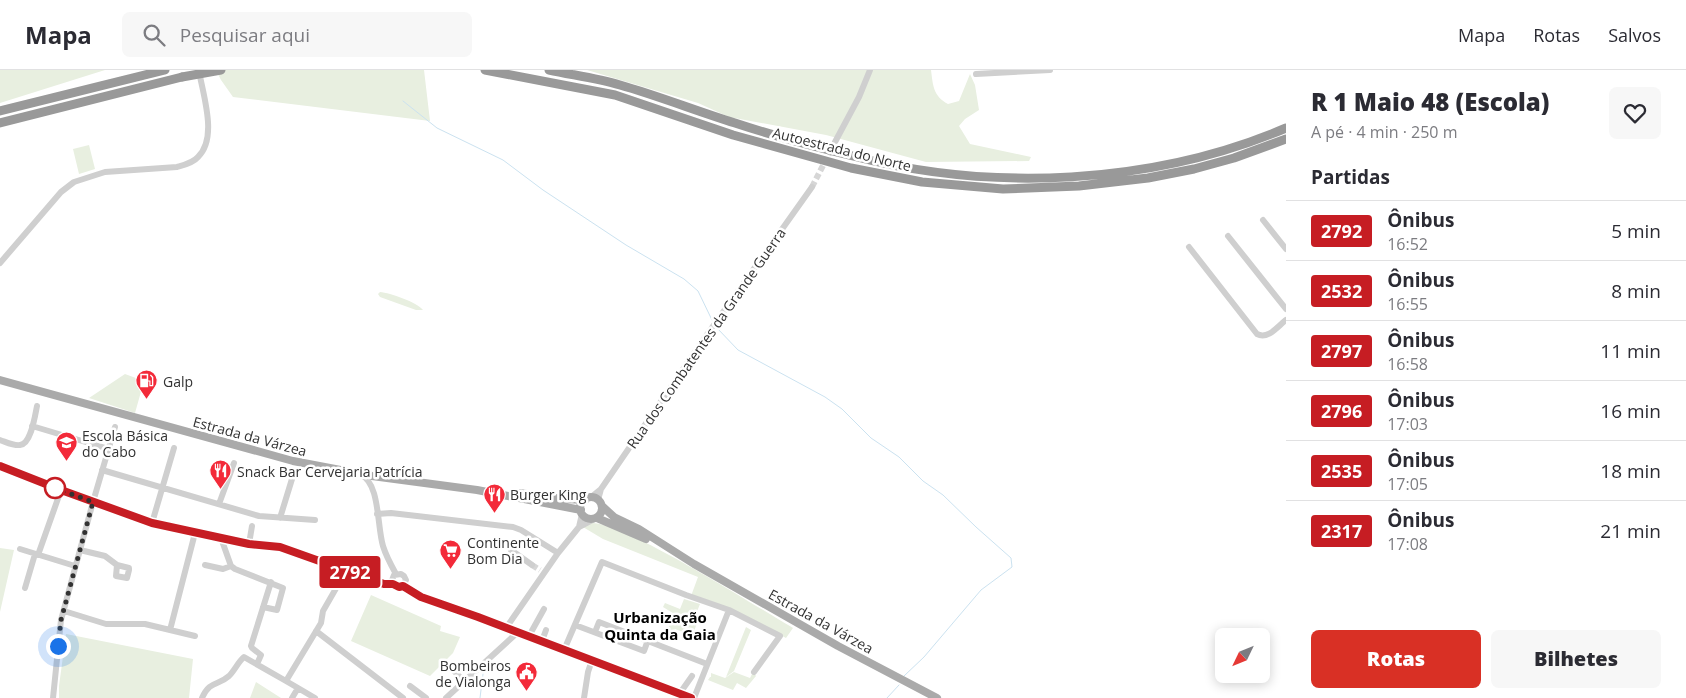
<!DOCTYPE html>
<html lang="pt">
<meta charset="utf-8">
<style>
:root{--surface:#fff;--page:#f7f7f7;--text:#2b2b33;--muted:#7c7c81;--line:#e1e1e2;--accent:#d93025}
body{margin:0;font-family:"Open Sans",sans-serif;background:var(--page);color:var(--text);height:100vh;display:flex;flex-direction:column;font-size:19px;white-space:nowrap}
*{box-sizing:border-box;margin:0}
p{font-size:16px;color:var(--muted)}
.icon{flex:none;width:28px;height:28px;fill:none;stroke:currentColor;stroke-width:2;stroke-linecap:round;stroke-linejoin:round}
.map{position:relative;flex:1;overflow:hidden}
.details{display:flex;flex-direction:column;background:var(--surface);width:400px}
.details>*{flex:none}
.badge{padding:0 10px;border-radius:4px;font-size:18px;line-height:32px}
.needle{width:32px;rotate:227deg}
.fabs{position:absolute;left:1215px;top:558px;display:grid;gap:10px}
.fabs a{display:grid;place-items:center;width:55px;height:55px;border-radius:8px;background:var(--surface);box-shadow:0 2px 12px #0003;font-size:25px}
.you{position:absolute;width:25px;height:25px;margin:-12px;border:4px solid #fff;border-radius:50%;background:#1a73e8;box-shadow:0 0 0 8px #1a73e833}
.map>.badge{position:absolute;translate:-50% -50%;box-shadow:0 0 0 2px #fff}
h2{padding:0 25px;font-size:19px;line-height:45px}
.round{display:grid;place-items:center;flex:none;width:52px;height:52px;border-radius:8px;background:var(--page)}
.head{display:flex;align-items:center;justify-content:space-between;height:85px;padding:0 25px}
h1{font-size:24px;font-weight:800;line-height:38px}
.button{display:flex;gap:10px;margin-top:auto;padding:10px 25px}
.button a{flex:1;height:58px;border-radius:8px;background:var(--accent);color:#fff;font-size:20px;font-weight:800;line-height:58px;text-align:center}
.button a+a{background:var(--page);color:var(--text)}
ul{padding:0;list-style:none}
li{display:flex;align-items:center;gap:15px;height:60px;padding:0 25px;border-top:1px solid var(--line)}
li div{flex:1}
li b{display:block;font-size:19px}
li em{font-style:normal}
li .badge{min-width:55px;font-weight:700;text-align:center}
header{display:flex;align-items:center;gap:30px;box-sizing:border-box;height:70px;padding:0 25px;background:var(--surface);border-bottom:1px solid var(--line)}
header strong{font-size:24px}
nav{display:flex;gap:28px;margin-inline-start:auto;font-size:18px}
.search{width:350px;height:45px;background:var(--page);display:flex;align-items:center;gap:12px;box-sizing:border-box;padding:0 18px;border-radius:8px;color:var(--muted);font-size:19px}
main{display:flex;flex:1;min-height:0}
.map>svg:first-child{display:block}
</style>
<header>
<strong>Mapa</strong>
<div class="search"><svg class="icon" aria-label="search" viewBox="0 0 24 24"><circle cx="10" cy="10" r="6"/><path d="M15 15l6 6"/></svg>Pesquisar aqui</div>
<nav><a>Mapa</a><a>Rotas</a><a>Salvos</a></nav>
</header>
<main>
<div class="map">
<svg width="1286" height="628" viewBox="0 0 1286 628">
<rect width="100%" height="100%" fill="#fff"/>
<path fill="#e8efe0" d="M0,0H105L0,33Z
M216,0H424L430,51L233,27L221,10Z
M587,0H931C933,15 933,26 948,34L959,31L970,4L975,15L979,40L965,49L959,56L970,74L1031,87L1029,91L926,92L826,65L729,47L698,33Z
M89,75L95,99L79,104L73,79Z
M380,222C390,223 417,232 423,240H416L380,227L378,224Z
M125,304L144,311L135,343L89,328Z
M591,453C622,450 760,539 793,558L786,568L742,544L691,526L698,507L603,469L583,457Z
M0,478L14,480L0,542Z
M371,525L441,556L440,561L460,567L453,583L430,606L351,571Z
M684,529L700,534L694,549L697,553L693,564L691,565L675,559L669,571L662,568L676,545L663,537L665,533L680,539Z
M746,557L751,560L734,601L726,607Z
M66,564L193,589L189,628H59V616Z
M734,602L750,608L753,602L756,606L746,618L737,613L733,620L708,610L710,607H711V603L725,608Z
M256,612L281,628H250Z"/>
<g fill="none" stroke-linecap="round" stroke-linejoin="round">
<path stroke="#cbe2f0" stroke-width="1" d="M403,31L437,58L503,90L543,120L626,175L684,209L698,221L712,250
M717,258L738,280L825,327L842,339L871,368L899,387L923,411L943,425L976,457L1011,488L1012,497L981,520L924,587L904,606
M480,628L483,604
M887,628L899,615"/>
<path stroke="#d6d6d6" stroke-width="6" stroke-dasharray="6 3" stroke-linecap="butt" d="M812,117L832,78
M532,495L540,500"/>
<path stroke="#cfcfcf" stroke-width="6" d="M976,4L1050,0
M835,72L859,27L870,0
M1263,150L1286,179
M1228,166L1286,239
M1189,177L1257,264C1268,270 1278,256 1286,250
M0,193L61,122L74,112L105,102L177,97C184,95 193,93 198,87C218,68 203,25 199,1
M32,356L109,379
M0,370C6,372 14,376 20,375C31,374 35,346 37,336
M0,396L61,420L148,452L249,474L280,477L384,514H393L399,517L403,516L421,527L478,547L692,628
M102,400L259,446L315,450
M361,405C380,413 377,457 383,476C386,486 391,495 396,504
M590,428L601,419L699,276L812,117
M598,430L601,419
M219,434L234,393
M377,444L391,443L513,457L521,460L558,483
M280,448L292,409
M152,453L174,378
M579,457L582,444
M221,468L231,496L235,499L283,518L277,540L263,537
M249,474L252,456
M20,479L75,496
M80,480L105,486L117,495L129,498V500L127,508L116,506L117,495
M511,480L532,495
M38,485L61,420
M205,495L223,499L231,496
M393,514L392,510L394,505L401,504L404,506L406,510L403,516
M25,518L35,484
M64,541L106,554H145L195,566
M575,555L644,581L648,570
M506,558L558,483L579,457L594,449
M170,560L195,463
M316,561L403,628
M595,562L599,552L707,594
M529,566L544,539
M542,571L546,560
M564,580L602,492L686,525L729,540L780,566L754,602
M257,594L261,585L252,578L251,576L271,512
M448,595L464,611
M410,616L426,628
M298,618L315,628
M680,623L692,606
M53,628L61,550L93,432L115,357
M202,628C210,610 218,616 229,606C235,600 238,592 244,587L286,611
M292,628L298,618L286,611L321,553L323,541L346,501
M446,628L518,562
M584,628L588,602L592,590
M694,628L729,540"/>
<path stroke="#aaa" stroke-width="8" d="M0,310L293,391L372,406L477,420L581,440
M519,423L564,429L585,430
M580 438a11 11 0 1 1 22 0a11 11 0 1 1-22 0Z
M602,436L614,447L639,459L694,494L838,576L937,628
M597,448L646,469"/>
<path stroke="#999" stroke-width="9" d="M485,0L615,25L733,65L851,98L922,112L1003,119L1079,116L1148,108L1194,99L1234,88L1286,69
M549,0C572,5 597,8 620,15C659,26 696,41 735,53C774,66 813,76 853,86C992,122 1152,115 1286,58
M0,41L165,0
M0,53L182,7"/>
<path stroke="#999" stroke-width="9" d="M182,7L221,0"/>
</g>
<g fill="none" stroke-linecap="round" stroke-linejoin="round">
<defs>
<path id="line" d="M0,396L61,420L152,453L249,474L280,477L384,514H393L399,517L403,516L421,527L478,547L691,628"/>
</defs>
<use href="#line" stroke="#fff" stroke-width="11"/>
<use href="#line" stroke="#c61d23" stroke-width="8"/>
<path stroke="#323232" stroke-width="5" stroke-dasharray="0 9" d="M55,418L93,432L61,550L58,576"/>
</g>
<defs>
<symbol id="fuel-pin" viewBox="-11 -11 22 30"><path d="M0 17L-7.5 6A9.5 9.5 0 1 1 7.5 6Z" fill="#f32a39" stroke="#fff"/><path d="M-5.5-6h7V0h2V4h1.3V-2.5L3-4.5l.8-.8L6-3V5H2.5V1h-1V6h-7ZM-4.2-4.7v3.2H.2V-4.7Z" fill="#fff"/></symbol>
<symbol id="school-pin" viewBox="-11 -11 22 30"><path d="M0 17L-7.5 6A9.5 9.5 0 1 1 7.5 6Z" fill="#f32a39" stroke="#fff"/><path d="M0-5L7-2L0 1L-7-2ZM-4 1L0 2.5L4 1V4Q0 6-4 4Z" fill="#fff"/></symbol>
<symbol id="restaurant-pin" viewBox="-11 -11 22 30"><path d="M0 17L-7.5 6A9.5 9.5 0 1 1 7.5 6Z" fill="#f32a39" stroke="#fff"/><path d="M-5-6h1v4h1v-4h1v4h1v-4h1v5L-1.5 .5V6h-2V.5L-5-1ZM5-6V6H3V1.5H1.5Q1.5-4 5-6Z" fill="#fff"/></symbol>
<symbol id="supermarket-pin" viewBox="-11 -11 22 30"><path d="M0 17L-7.5 6A9.5 9.5 0 1 1 7.5 6Z" fill="#f32a39" stroke="#fff"/><path d="M-6-5.5h2.5l.6 2H6L4.5 2H-2.5L-4.4-4H-6ZM-1.5 3.2a1.3 1.3 0 1 0 .1 0ZM3 3.2a1.3 1.3 0 1 0 .1 0Z" fill="#fff"/></symbol>
<symbol id="civic-pin" viewBox="-11 -11 22 30"><path d="M0 17L-7.5 6A9.5 9.5 0 1 1 7.5 6Z" fill="#f32a39" stroke="#fff"/><path d="M-.6-6.5H3V-4.5H.6V-3L4-1V1h2V6H-6V1h2V-1L-.6-3ZM-1.2 2.5V6h2.4V2.5Z" fill="#fff"/></symbol>
</defs>
<g fill-rule="evenodd">
<use href="#fuel-pin" x="134" y="298" width="25" height="34"/>
<use href="#school-pin" x="54" y="360" width="25" height="34"/>
<use href="#restaurant-pin" x="208" y="388" width="25" height="34"/>
<use href="#restaurant-pin" x="482" y="412" width="25" height="34"/>
<use href="#supermarket-pin" x="438" y="468" width="25" height="34"/>
<use href="#civic-pin" x="514" y="590" width="25" height="34"/>
</g>
<circle fill="#fff" stroke="#c61d23" stroke-width="2.5" cx="55" cy="418" r="10"/>
<g text-anchor="middle" dominant-baseline="central" stroke-width="5" stroke-linejoin="round" paint-order="stroke">
<g font-size="14" fill="#323232" stroke="#fff">
<text transform="translate(842 79) rotate(14)">Autoestrada do Norte</text>
<text transform="translate(706 268) rotate(-55)">Rua dos Combatentes da Grande Guerra</text>
<text transform="translate(250 366) rotate(15)">Estrada da Várzea</text>
<text transform="translate(821 551) rotate(29)">Estrada da Várzea</text>
</g>
<g font-size="14" fill="#323232" stroke="#fff" text-anchor="start">
<text x="163" y="311">Galp</text>
<text x="82" y="365">Escola Básica<tspan x="82" dy="16">do Cabo</tspan></text>
<text x="237" y="401">Snack Bar Cervejaria Patrícia</text>
<text x="510" y="424">Burger King</text>
<text x="467" y="472">Continente<tspan x="467" dy="16">Bom Dia</tspan></text>
<text x="511" y="595" text-anchor="end">Bombeiros<tspan x="511" dy="16">de Vialonga</tspan></text>
</g>
<g font-size="15" font-weight="bold" fill="#000" stroke="#fff">
<text x="660" y="547">Urbanização<tspan x="660" dy="17">Quinta da Gaia</tspan></text>
</g>
</g>
</svg>
<div class="fabs">
<a><svg class="needle" viewBox="-14 -14 28 28"><path d="M0-13l5 13h-10z" fill="#e53935"/><path d="M0 13l5-13h-10z" fill="#7c7c81"/></svg></a>
</div>
<div class="you" style="left:58px;top:576px"></div>
<b class="badge" style="left:350px;top:502px;background:#c61d23;color:#fff">2792</b>
</div>
<section class="details">
<div class="head"><div><h1>R 1 Maio 48 (Escola)</h1><p>A pé · 4 min · 250 m</p></div><a class="round"><svg class="icon" aria-label="heart" viewBox="0 0 24 24"><path d="M12 20l-8-8c-3-5 5-10 8-4 3-6 11-1 8 4z"/></svg></a></div>
<h2>Partidas</h2>
<ul>
<li><span class="badge" style="background:#c61d23;color:#fff">2792</span><div><b>Ônibus</b><p>16:52</p></div><em>5 min</em></li>
<li><span class="badge" style="background:#c61d23;color:#fff">2532</span><div><b>Ônibus</b><p>16:55</p></div><em>8 min</em></li>
<li><span class="badge" style="background:#c61d23;color:#fff">2797</span><div><b>Ônibus</b><p>16:58</p></div><em>11 min</em></li>
<li><span class="badge" style="background:#c61d23;color:#fff">2796</span><div><b>Ônibus</b><p>17:03</p></div><em>16 min</em></li>
<li><span class="badge" style="background:#c61d23;color:#fff">2535</span><div><b>Ônibus</b><p>17:05</p></div><em>18 min</em></li>
<li><span class="badge" style="background:#c61d23;color:#fff">2317</span><div><b>Ônibus</b><p>17:08</p></div><em>21 min</em></li>
</ul>
<div class="button"><a>Rotas</a><a>Bilhetes</a></div>
</section>
</main>
